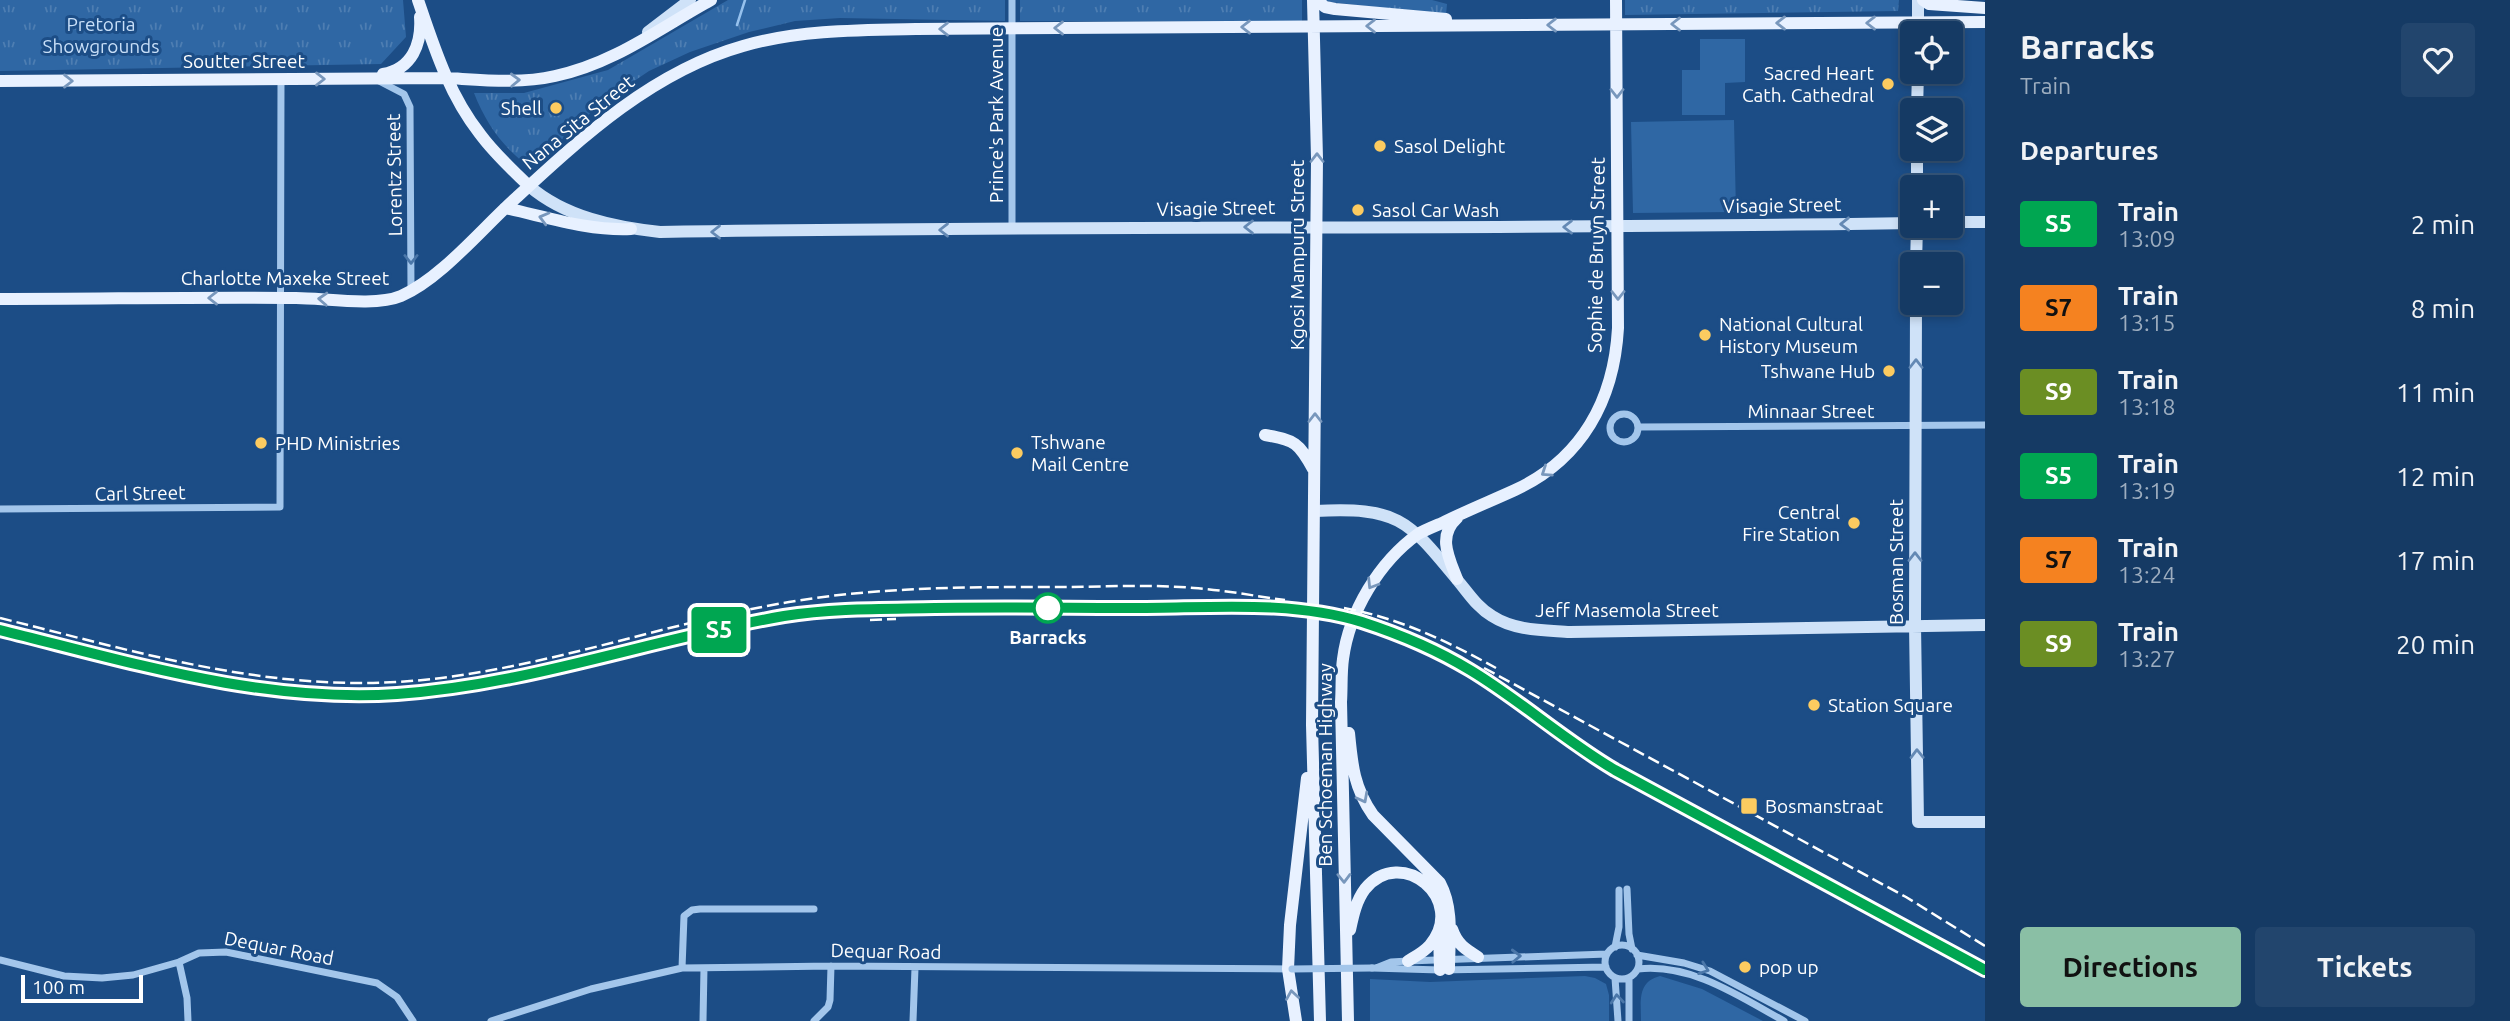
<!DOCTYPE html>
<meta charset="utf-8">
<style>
:root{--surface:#153a64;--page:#22456d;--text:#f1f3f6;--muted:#9dadbf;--line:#345478;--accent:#8abfa5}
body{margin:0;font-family:Ubuntu,sans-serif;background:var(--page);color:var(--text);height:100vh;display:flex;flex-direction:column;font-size:26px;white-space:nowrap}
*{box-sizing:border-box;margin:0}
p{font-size:23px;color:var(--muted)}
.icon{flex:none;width:38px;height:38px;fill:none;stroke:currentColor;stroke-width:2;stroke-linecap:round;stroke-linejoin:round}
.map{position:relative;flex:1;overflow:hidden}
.details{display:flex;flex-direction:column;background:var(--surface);width:525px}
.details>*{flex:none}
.badge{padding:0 14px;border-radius:5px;font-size:24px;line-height:46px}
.controls{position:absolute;left:1900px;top:21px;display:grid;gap:14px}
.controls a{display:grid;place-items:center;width:63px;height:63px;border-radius:7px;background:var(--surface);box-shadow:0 4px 10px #0003,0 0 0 2px var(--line);font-size:35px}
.scale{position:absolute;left:21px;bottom:18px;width:122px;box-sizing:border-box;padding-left:7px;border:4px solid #fff;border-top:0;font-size:19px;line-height:24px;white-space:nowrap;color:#fff;-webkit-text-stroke:5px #1c4d86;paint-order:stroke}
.map>.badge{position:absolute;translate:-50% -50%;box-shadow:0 0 0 4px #fff}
h2{padding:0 35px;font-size:26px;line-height:63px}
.round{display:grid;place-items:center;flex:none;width:74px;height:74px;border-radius:7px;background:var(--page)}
.headline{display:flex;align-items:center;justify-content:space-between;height:119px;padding:0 35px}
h1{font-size:33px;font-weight:700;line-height:52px}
.action{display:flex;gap:14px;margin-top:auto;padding:14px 35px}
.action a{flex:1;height:80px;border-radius:7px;background:var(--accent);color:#111;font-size:28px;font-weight:700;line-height:80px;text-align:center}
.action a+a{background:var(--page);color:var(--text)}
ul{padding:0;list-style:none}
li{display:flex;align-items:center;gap:21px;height:84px;padding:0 35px}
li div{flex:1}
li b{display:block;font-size:26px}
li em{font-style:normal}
li .badge{min-width:77px;font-weight:700;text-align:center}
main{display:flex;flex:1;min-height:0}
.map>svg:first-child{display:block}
</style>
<main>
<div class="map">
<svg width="1985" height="1021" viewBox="0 0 1985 1021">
<defs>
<pattern id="park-tufts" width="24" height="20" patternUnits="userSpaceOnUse" patternTransform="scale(1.75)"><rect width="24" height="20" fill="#2f67a4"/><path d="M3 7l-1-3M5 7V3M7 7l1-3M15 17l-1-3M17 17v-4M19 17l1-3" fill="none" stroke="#4e7eb2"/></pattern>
</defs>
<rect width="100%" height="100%" fill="#1c4d86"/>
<path fill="#2f67a4" d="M1700,39H1745V82L1725,83V115H1682V70H1700Z
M1734,120L1736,212L1633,213L1631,122Z
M1585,976L1595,978L1606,984L1609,995V1021H1370V979L1430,982Z
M1660,976L1702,989L1763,1021H1641C1641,1001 1637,982 1660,976Z"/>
<path fill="url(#park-tufts)" d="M0,0H403L406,37L381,64L0,71Z
M728,0H1005V21L840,18L795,21L749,32L690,52L649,71L600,104L531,168C504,149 486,124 474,93H524L608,70Z
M1020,0H1302V22L1020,21Z
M1325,0H1432L1447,4L1446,15L1330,2Z
M1625,0H1899L1898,11L1625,15Z"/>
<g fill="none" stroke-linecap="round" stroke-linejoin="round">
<path stroke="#96c1ed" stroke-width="2.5" d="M737,25L745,0"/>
<path stroke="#a3c6eb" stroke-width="7" d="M379,81L404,94L410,107L411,290
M1012,229V0
M1610 428a14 14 0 1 1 28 0a14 14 0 1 1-28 0Z
M1638,427L1985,425
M0,509L280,507L281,80
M1627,889L1629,934L1632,949
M1605 962a17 17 0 1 1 34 0a17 17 0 1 1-34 0Z
M1615,947L1619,927V890
M1637,955L1684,963L1710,971L1805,1021
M0,960L64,976L102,978L133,975L179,962L199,953L226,952L377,983L397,997L413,1021
M179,962L187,998L188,1021
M682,968L684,916L692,910L700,909H814
M1372,968L1440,970L1606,967
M1376,968L1391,962L1408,961L1607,954
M1638,969C1691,963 1739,996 1784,1021
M1615,978L1618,1021
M491,1021L591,989L682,968L831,966L1292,969
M703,1021L704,968
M814,1021L828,1007L830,1000L831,966
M913,1021L915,968
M1629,1021V978"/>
<path stroke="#cfe2f8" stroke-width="12" d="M1918,0V33
M648,32L690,0
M1917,110L1918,72
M529,186C565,217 614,227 660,232C1077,225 1495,230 1913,223
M1917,187V149
M1951,222H1985
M1916,264L1917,226
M1916,303L1915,625L1918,822H1985
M1315,511C1399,507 1407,519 1459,582C1469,594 1478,608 1492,616C1515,631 1544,630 1570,632L1985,625"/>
<path stroke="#e8f1ff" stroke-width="12" d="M418,0C434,47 449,95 480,134C494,153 512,170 529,186
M1313,0L1317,158L1312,725L1320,1021
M1317,0L1325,7L1335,9L1446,19
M1923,0L1929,4L1985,8
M383,74C412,69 422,44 420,17
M0,81L447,78C483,80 520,84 555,76C613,64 660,28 711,0
M505,208C547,217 588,231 631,229
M0,299C99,299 197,297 296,298C324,298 375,307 401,296C442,278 483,227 517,197C583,136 654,71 743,46C798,30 858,30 916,29L1985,22
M1265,435C1295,440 1299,443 1313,469
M1457,579C1449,558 1437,536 1457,518
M1349,733C1352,765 1354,788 1373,815L1440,883C1454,909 1449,941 1449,969
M1452,929C1457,944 1465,949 1478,957
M1350,930C1353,916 1356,901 1365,889C1401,844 1468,900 1430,945C1424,952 1416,956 1408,961
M1439,932L1440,970
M1296,1021L1288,969L1290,925L1307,778
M1348,1021L1341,702C1342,688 1341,673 1343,659C1349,612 1379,562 1418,534C1425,530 1435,526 1442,523C1466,511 1491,501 1515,490C1582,459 1614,400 1618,328L1616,0"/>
<path stroke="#fff" stroke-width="2.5" stroke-dasharray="12 5" stroke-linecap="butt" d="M1344,608C1399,618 1447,641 1496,668
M0,618C118,647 236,683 359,683C506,684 646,626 789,602C878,587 967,587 1057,587C1102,587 1149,584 1194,588C1224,590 1254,596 1285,600
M870,620L896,619
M0,630C130,662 261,703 397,694C529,684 654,638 784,616C834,608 884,609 935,608C1002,607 1069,608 1137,608C1211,607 1291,600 1362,622C1399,634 1437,650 1470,670C1520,700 1564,740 1615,770L1985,970
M1484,668L1906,897L1985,946"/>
<path stroke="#a3c6eb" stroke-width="7" d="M1292,969L1372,968"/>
</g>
<defs><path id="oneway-chevron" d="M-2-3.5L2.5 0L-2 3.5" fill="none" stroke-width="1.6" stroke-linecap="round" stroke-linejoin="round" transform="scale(1.75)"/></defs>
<g stroke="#7897bc">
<use href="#oneway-chevron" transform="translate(1781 23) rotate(180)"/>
<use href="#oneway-chevron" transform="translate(1871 23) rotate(180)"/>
<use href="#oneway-chevron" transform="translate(1676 24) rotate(180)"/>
<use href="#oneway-chevron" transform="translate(1552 25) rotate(180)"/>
<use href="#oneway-chevron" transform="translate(1371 26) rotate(180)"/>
<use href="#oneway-chevron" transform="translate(1246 27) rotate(180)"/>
<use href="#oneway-chevron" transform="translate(1059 28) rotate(180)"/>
<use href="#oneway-chevron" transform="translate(944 29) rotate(180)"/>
<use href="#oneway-chevron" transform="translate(320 79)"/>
<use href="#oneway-chevron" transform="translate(515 80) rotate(-2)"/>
<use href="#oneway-chevron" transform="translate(68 81)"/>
<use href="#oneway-chevron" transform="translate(1617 93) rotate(90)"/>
<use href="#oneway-chevron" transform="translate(1317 158) rotate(-90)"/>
<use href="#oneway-chevron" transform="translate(544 218) rotate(-165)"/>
<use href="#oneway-chevron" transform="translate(1618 295) rotate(90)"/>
<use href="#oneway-chevron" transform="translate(213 298) rotate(180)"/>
<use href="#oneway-chevron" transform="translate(323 299) rotate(-177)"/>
<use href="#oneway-chevron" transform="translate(1315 418) rotate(-90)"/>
<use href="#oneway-chevron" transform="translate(1546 472) rotate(146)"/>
<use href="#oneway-chevron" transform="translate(1372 584) rotate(122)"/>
<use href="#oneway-chevron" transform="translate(1363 798) rotate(62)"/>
<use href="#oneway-chevron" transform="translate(1344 878) rotate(89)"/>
<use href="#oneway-chevron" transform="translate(1292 995) rotate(-99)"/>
</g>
<g stroke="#6489b4">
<use href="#oneway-chevron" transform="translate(1845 224) rotate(179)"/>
<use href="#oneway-chevron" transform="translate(1249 227) rotate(180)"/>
<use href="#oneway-chevron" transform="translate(1568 227) rotate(-180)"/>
<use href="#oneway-chevron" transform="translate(944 230) rotate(180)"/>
<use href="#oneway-chevron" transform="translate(716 232) rotate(180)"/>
<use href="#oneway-chevron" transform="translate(1916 364) rotate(-90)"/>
<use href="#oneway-chevron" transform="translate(1915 557) rotate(-90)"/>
<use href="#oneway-chevron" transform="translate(1917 754) rotate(-91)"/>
</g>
<g stroke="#4b77a9">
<use href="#oneway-chevron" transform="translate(411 259) rotate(90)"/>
<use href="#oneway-chevron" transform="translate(1516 956) rotate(-2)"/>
<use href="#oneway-chevron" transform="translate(1704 969) rotate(20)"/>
<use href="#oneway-chevron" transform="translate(1617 999) rotate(-95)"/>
</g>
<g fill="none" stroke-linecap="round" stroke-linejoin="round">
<defs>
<path id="line" d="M0,630C130,662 261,703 397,694C529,685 654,638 784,616C834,608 884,609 935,608C1002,607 1069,608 1137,608C1211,608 1290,600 1362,622C1399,634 1437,650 1470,670C1520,700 1564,740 1615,770L1985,970"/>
</defs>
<use href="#line" stroke="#fff" stroke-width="16"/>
<use href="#line" stroke="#00a651" stroke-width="10"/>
</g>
<g fill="#fccb60" stroke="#1c4d86" stroke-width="2.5">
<circle cx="1888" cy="84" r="7"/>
<circle cx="556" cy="108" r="7"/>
<circle cx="1380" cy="146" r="7"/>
<circle cx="1358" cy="210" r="7"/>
<circle cx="1705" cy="335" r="7"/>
<circle cx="1889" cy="371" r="7"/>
<circle cx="261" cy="443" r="7"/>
<circle cx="1017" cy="453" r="7"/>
<circle cx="1854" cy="523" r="7"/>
<circle cx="1814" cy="705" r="7"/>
<rect x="1740" y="797" width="18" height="18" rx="3.5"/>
<circle cx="1745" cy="967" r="7"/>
</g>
<circle fill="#fff" stroke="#00a651" stroke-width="3.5" cx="1048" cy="608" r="14"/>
<g text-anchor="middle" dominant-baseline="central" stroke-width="6" stroke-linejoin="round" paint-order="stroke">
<g font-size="19" fill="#c8dff8" stroke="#1c4d86">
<text x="101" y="24">Pretoria<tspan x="101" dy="22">Showgrounds</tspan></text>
</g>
<g font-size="19" fill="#fff" stroke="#1c4d86">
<text x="244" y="61">Soutter Street</text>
<text transform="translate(996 115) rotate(-90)">Prince's Park Avenue</text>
<text transform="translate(578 122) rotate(-39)">Nana Sita Street</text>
<text transform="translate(394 175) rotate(-91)">Lorentz Street</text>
<text transform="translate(1782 205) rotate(-1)">Visagie Street</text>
<text transform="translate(1216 208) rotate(-1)">Visagie Street</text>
<text transform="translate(1297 255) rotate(-90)">Kgosi Mampuru Street</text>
<text transform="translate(1596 255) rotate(-89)">Sophie de Bruyn Street</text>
<text x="285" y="278">Charlotte Maxeke Street</text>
<text x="1811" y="411">Minnaar Street</text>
<text transform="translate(140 493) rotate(-1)">Carl Street</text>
<text transform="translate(1896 562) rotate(-90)">Bosman Street</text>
<text x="1627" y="610">Jeff Masemola Street</text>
<text transform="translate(1325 765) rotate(-90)">Ben Schoeman Highway</text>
<text transform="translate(279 948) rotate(11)">Dequar Road</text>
<text transform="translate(886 951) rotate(1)">Dequar Road</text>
</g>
<g font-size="19" fill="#fff" stroke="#1c4d86" text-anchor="start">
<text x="1874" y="73" text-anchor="end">Sacred Heart<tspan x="1874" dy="22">Cath. Cathedral</tspan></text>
<text x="542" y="108" text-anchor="end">Shell</text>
<text x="1394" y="146">Sasol Delight</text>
<text x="1372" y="210">Sasol Car Wash</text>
<text x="1719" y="324">National Cultural<tspan x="1719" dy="22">History Museum</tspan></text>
<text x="1875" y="371" text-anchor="end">Tshwane Hub</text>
<text x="1031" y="442">Tshwane<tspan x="1031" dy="22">Mail Centre</tspan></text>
<text x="275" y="443">PHD Ministries</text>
<text x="1840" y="512" text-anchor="end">Central<tspan x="1840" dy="22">Fire Station</tspan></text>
<text x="1828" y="705">Station Square</text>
<text x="1765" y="806">Bosmanstraat</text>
<text x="1759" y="967">pop up</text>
</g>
<g font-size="19" font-weight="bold" fill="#fff" stroke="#1c4d86">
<text x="1048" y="637">Barracks</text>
</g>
</g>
</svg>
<div class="controls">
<a><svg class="icon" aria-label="locate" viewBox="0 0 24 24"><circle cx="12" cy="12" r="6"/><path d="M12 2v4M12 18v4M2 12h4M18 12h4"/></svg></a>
<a><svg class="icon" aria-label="layers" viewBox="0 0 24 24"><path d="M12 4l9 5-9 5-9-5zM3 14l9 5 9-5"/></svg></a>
<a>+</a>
<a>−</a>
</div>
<div class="scale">100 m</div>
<b class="badge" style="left:719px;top:630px;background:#00a651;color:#fff">S5</b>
</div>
<section class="details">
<div class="headline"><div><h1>Barracks</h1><p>Train</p></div><a class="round"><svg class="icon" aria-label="heart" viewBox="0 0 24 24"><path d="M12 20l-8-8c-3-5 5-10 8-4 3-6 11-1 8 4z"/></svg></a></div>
<h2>Departures</h2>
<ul>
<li><span class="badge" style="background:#00a651;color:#fff">S5</span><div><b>Train</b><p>13:09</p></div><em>2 min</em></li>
<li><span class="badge" style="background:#f58220;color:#111">S7</span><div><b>Train</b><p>13:15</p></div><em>8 min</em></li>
<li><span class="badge" style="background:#6b8e23;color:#fff">S9</span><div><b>Train</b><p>13:18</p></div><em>11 min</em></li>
<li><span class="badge" style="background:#00a651;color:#fff">S5</span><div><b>Train</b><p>13:19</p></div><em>12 min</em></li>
<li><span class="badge" style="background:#f58220;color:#111">S7</span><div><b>Train</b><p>13:24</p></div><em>17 min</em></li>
<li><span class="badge" style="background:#6b8e23;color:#fff">S9</span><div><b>Train</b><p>13:27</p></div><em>20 min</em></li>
</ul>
<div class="action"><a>Directions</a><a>Tickets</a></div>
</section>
</main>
